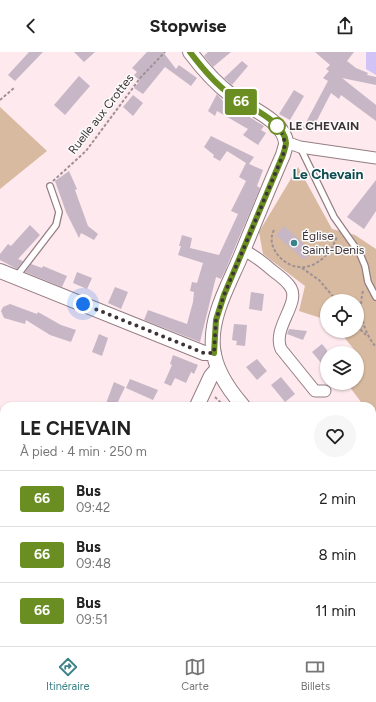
<!DOCTYPE html>
<html lang="fr">
<meta charset="utf-8">
<style>
:root{--surface:#fff;--page:#f6f6f6;--text:#222;--muted:#767676;--line:#e0e0e0;--accent:#3a8288}
body{margin:0;font-family:Figtree,sans-serif;background:var(--page);color:var(--text);height:100vh;display:flex;flex-direction:column;font-size:15px;white-space:nowrap}
*{box-sizing:border-box;margin:0}
p{font-size:13px;color:var(--muted)}
.icon{flex:none;width:22px;height:22px;fill:none;stroke:currentColor;stroke-width:2;stroke-linecap:round;stroke-linejoin:round}
.map{position:relative;flex:1;overflow:hidden}
.drawer{position:absolute;left:0px;top:350px;width:376px;height:244px;display:flex;flex-direction:column;background:var(--surface);border-radius:12px 12px 0 0;box-shadow:0 1px 3px #0004}
.drawer>*{flex:none}
.badge{padding:0 8px;border-radius:3px;font-size:14px;line-height:26px}
.controls{position:absolute;left:320px;top:242px;display:grid;gap:8px}
.controls a{display:grid;place-items:center;width:44px;height:44px;border-radius:50%;background:var(--surface);box-shadow:0 1px 3px #0004;font-size:20px}
.you{position:absolute;width:20px;height:20px;margin:-10px;border:3px solid #fff;border-radius:50%;background:#1a73e8;box-shadow:0 0 0 6px #1a73e833}
.map>.badge{position:absolute;translate:-50% -50%;box-shadow:0 0 0 2px #fff}
.round{display:grid;place-items:center;flex:none;width:42px;height:42px;border-radius:21px;background:var(--page)}
.summary{display:flex;align-items:center;justify-content:space-between;height:68px;padding:0 20px}
h1{font-size:19px;font-weight:700;line-height:30px}
ul{padding:0;list-style:none}
li{display:flex;align-items:center;gap:12px;height:56px;padding:0 20px;border-top:1px solid var(--line)}
li div{flex:1}
li b{display:block;font-size:15px}
li em{font-style:normal}
li .badge{min-width:44px;font-weight:700;text-align:center}
header{display:flex;justify-content:space-between;align-items:center;height:52px;padding:0 20px;background:var(--surface);font-size:18px;font-weight:700}
.tab-bar{display:flex;justify-content:space-around;align-items:center;height:56px;border-top:1px solid var(--line);background:var(--surface);font-size:11px;color:var(--muted)}
.tab-bar a{display:grid;justify-items:center;gap:2px}
.tab-bar .on{color:var(--accent)}
.map>svg:first-child{display:block}
</style>
<header><svg class="icon" aria-label="back" viewBox="0 0 24 24"><path d="M15 5l-7 7 7 7"/></svg>Stopwise<svg class="icon" aria-label="share" viewBox="0 0 24 24"><path d="M12 15V3M7 8l5-5 5 5M5 13v7h14v-7"/></svg></header>
<div class="map">
<svg width="376" height="594" viewBox="0 0 376 594">
<rect width="100%" height="100%" fill="#fde9ee"/>
<path fill="#d7baa0" d="M0,55L47,99L0,137Z
M298,115L332,177L355,183L376,197V369L372,364V354H364L349,334L350,331H357V301L339,279H357V249H327V268L299,259L305,234L263,202L259,180Z
M376,404V492L372,487V407Z"/>
<path fill="#d1c3f5" d="M366,0H376V23L366,17Z"/>
<path fill="#c7b6c5" d="M29,0H43L15,29L8,23Z
M74,0H95L84,10Z
M147,0H163L176,17L179,13L197,26L191,34L165,15L143,42L134,36L140,29L134,23L137,20L132,16Z
M208,0H231L213,15L204,4Z
M315,0H354L347,9L356,16L368,21L367,23L376,25V33L342,26L376,53V69L341,43L339,47L331,41L311,80L303,76L328,29L323,26L329,19L326,17L330,13Z
M242,9L248,14L232,33L224,26Z
M79,24L90,34L65,63L54,53Z
M294,38L304,44L290,68L279,62Z
M217,42L223,49L264,74L261,78L266,81L258,93L243,83L248,77L217,59L215,64L208,59Z
M133,43L143,51L133,64L123,55Z
M211,84L254,105L249,112L263,118L257,134L260,136L225,219L221,227L216,225L200,290L144,268L148,258L187,272L193,250L194,240L190,239L192,230L197,231L203,211L178,203L181,194H179L182,183L192,186L190,196L219,203L238,162L231,159L246,129L239,125L246,111L227,99L220,109L213,105L214,103L204,95Z
M69,119L77,137L75,138L88,174L98,182L94,188L81,181L79,186L66,160L55,129Z
M376,128V159L364,177L347,165Z
M30,173L40,183L18,207L23,209L17,217L0,208V202L8,192L11,194Z
M284,174L312,199L304,208L276,183Z
M31,212L42,216L43,214L67,224L62,235L25,220Z
M77,220L92,226L87,237L73,231Z
M115,235L128,240L121,257L108,251Z
M251,240L264,242L262,259L249,257Z
M10,252L37,262L38,260L61,273L76,278L71,290L50,283L26,268L25,272L4,266L1,259L3,255Z
M234,272L247,273L245,294L236,293L237,289L232,288Z
M289,277L307,279L303,288L287,282Z
M99,282L108,286L102,304L92,300Z
M322,292L327,298V318L312,300Z
M173,303L198,313L194,322L191,320L186,331L175,326L171,334L164,331L172,313L170,312Z
M257,307L267,319L257,328L246,315Z
M281,325L295,342L285,350L271,333Z
M130,327L158,338L153,348L126,336Z
M114,330L125,335L116,354H105Z"/>
<g fill="none" stroke-linecap="round" stroke-linejoin="round">
<defs>
<path id="service" d="M300,95L334,165L360,202L365,214L368,230L376,245
M16,225L56,173L59,160L50,134"/>
<path id="minor" d="M286,90L300,95L376,106
M243,198C254,203 264,211 273,219C280,224 287,229 291,236C300,252 272,276 281,297L315,339H325
M372,584L376,589
M94,590L102,594
M141,594L142,590
M243,594L246,590"/>
<path id="tertiary" d="M190,0C202,16 215,31 231,43C246,54 285,69 286,91C286,94 284,99 283,103C268,137 254,172 240,206C228,234 210,265 213,296C215,318 229,338 243,354
M0,219L204,301H214
M197,354L211,324L218,316
M372,501L376,505
M90,594V590"/>
</defs>
<use href="#service" stroke="#947d83" stroke-width="8"/>
<use href="#minor" stroke="#947d83" stroke-width="13"/>
<use href="#tertiary" stroke="#947d83" stroke-width="16"/>
<path stroke="#9f9094" stroke-width="2" stroke-dasharray="3 2" stroke-linecap="butt" d="M0,48L14,36
M53,129L86,99L141,25L165,0
M274,178C265,194 283,214 299,215C317,217 333,199 337,184
M302,216L319,228L337,249
M363,239C358,258 363,280 376,295
M357,274L366,283
M215,345L224,354
M372,420L376,419
M372,462L376,463
M270,590L275,594
M333,594L336,590"/>
<use href="#service" stroke="#fff" stroke-width="5.5"/>
<use href="#minor" stroke="#fff" stroke-width="11"/>
<use href="#tertiary" stroke="#fff" stroke-width="14"/>
</g>
<g fill="none" stroke-linecap="round" stroke-linejoin="round">
<defs>
<path id="line" d="M190,0C202,16 215,32 231,43C246,54 285,69 286,91C286,94 284,99 283,103L224,243L216,268L214,301"/>
</defs>
<use href="#line" stroke="#fff" stroke-width="9"/>
<use href="#line" stroke="#6b8e23" stroke-width="6"/>
<path stroke="#3e3437" stroke-width="4" stroke-dasharray="0 7.2" d="M83,252L204,301H214L216,268L224,243L283,103C286,91 285,84 277,74"/>
</g>
<circle fill="#fff" stroke="#6b8e23" stroke-width="2" cx="277" cy="74" r="8"/>
<circle fill="#3a8288" stroke="#fcfcfc" stroke-width="1.5" cx="294" cy="191" r="4"/>
<g text-anchor="middle" dominant-baseline="central" stroke-width="3" stroke-linejoin="round" paint-order="stroke">
<g font-size="12" fill="#3e3437" stroke="#fcfcfc">
<text transform="translate(101 62) rotate(-52)">Ruelle aux Crottes</text>
</g>
<g font-size="12" font-weight="bold" fill="#3e3437" stroke="#fcfcfc" text-anchor="start">
<text x="289" y="74">LE CHEVAIN</text>
</g>
<g font-size="12" fill="#3e3437" stroke="#fcfcfc" text-anchor="start">
<text x="302" y="184">Église<tspan x="302" dy="14">Saint-Denis</tspan></text>
</g>
<g font-size="14" font-weight="bold" fill="#0e4c51" stroke="#fcfcfc">
<text x="328" y="122">Le Chevain</text>
</g>
</g>
</svg>
<div class="controls">
<a><svg class="icon" aria-label="locate" viewBox="0 0 24 24"><circle cx="12" cy="12" r="6"/><path d="M12 2v4M12 18v4M2 12h4M18 12h4"/></svg></a>
<a><svg class="icon" aria-label="layers" viewBox="0 0 24 24"><path d="M12 4l9 5-9 5-9-5zM3 14l9 5 9-5"/></svg></a>
</div>
<div class="you" style="left:83px;top:252px"></div>
<b class="badge" style="left:241px;top:50px;background:#6b8e23;color:#fff">66</b>
<section class="drawer">
<div class="summary"><div><h1>LE CHEVAIN</h1><p>À pied · 4 min · 250 m</p></div><a class="round"><svg class="icon" aria-label="heart" viewBox="0 0 24 24"><path d="M12 20l-8-8c-3-5 5-10 8-4 3-6 11-1 8 4z"/></svg></a></div>
<ul>
<li><span class="badge" style="background:#6b8e23;color:#fff">66</span><div><b>Bus</b><p>09:42</p></div><em>2 min</em></li>
<li><span class="badge" style="background:#6b8e23;color:#fff">66</span><div><b>Bus</b><p>09:48</p></div><em>8 min</em></li>
<li><span class="badge" style="background:#6b8e23;color:#fff">66</span><div><b>Bus</b><p>09:51</p></div><em>11 min</em></li>
</ul>
</section>
</div>
<nav class="tab-bar">
<a class="on"><svg class="icon" aria-label="directions" viewBox="0 0 24 24"><path d="M12 3l9 9-9 9-9-9zM9 14v-3h6M13 9l2 2-2 2"/></svg>Itinéraire</a>
<a><svg class="icon" aria-label="map" viewBox="0 0 24 24"><path d="M3 6l6-2 6 2 6-2v14l-6 2-6-2-6 2zM9 4v14M15 6v14"/></svg>Carte</a>
<a><svg class="icon" aria-label="tickets" viewBox="0 0 24 24"><path d="M3 7h18v10H3zM15 7v10"/></svg>Billets</a>
</nav>
